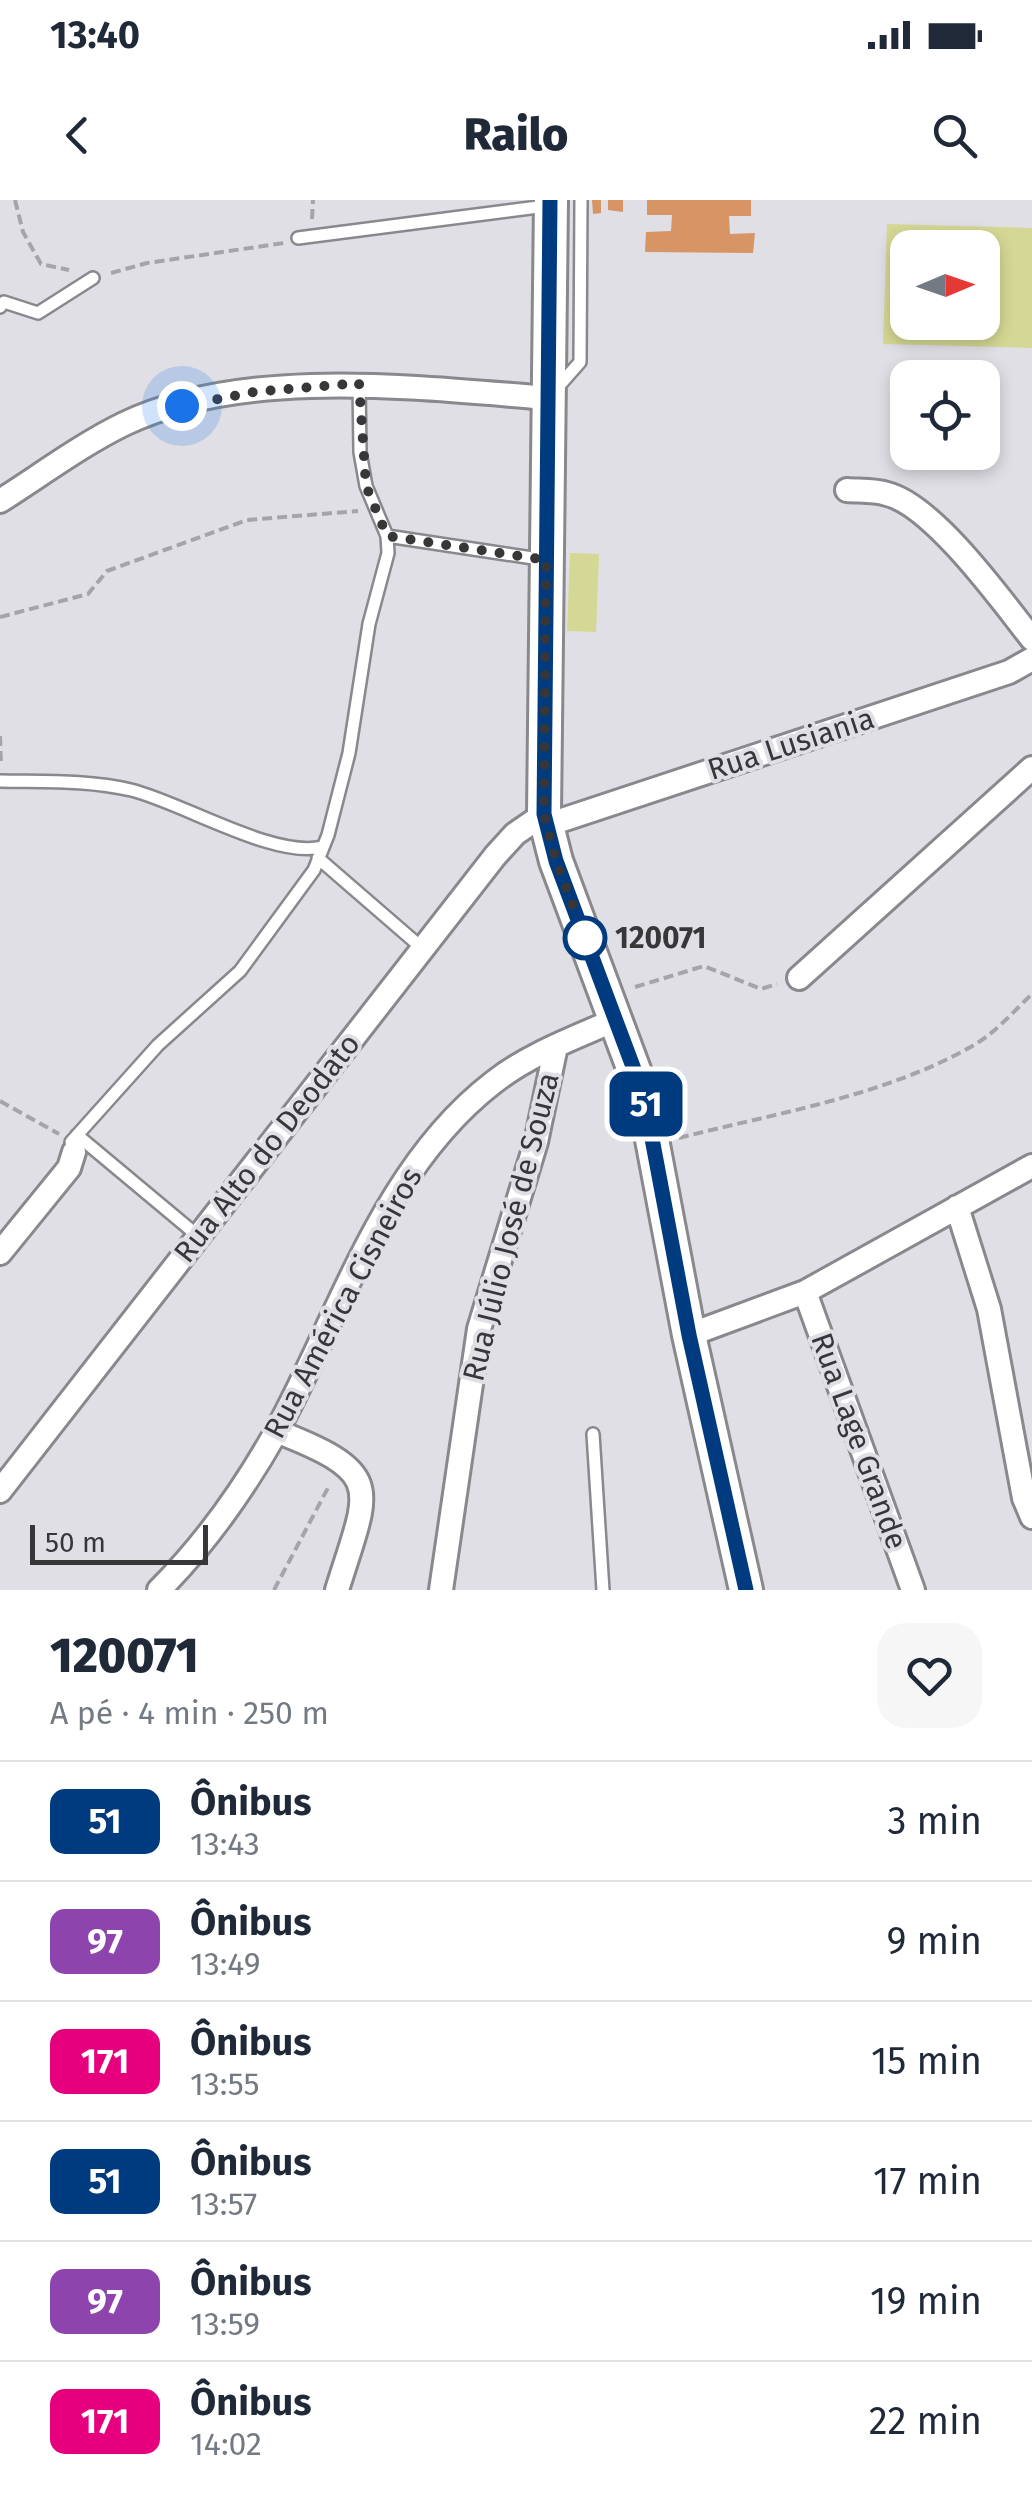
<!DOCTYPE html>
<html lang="pt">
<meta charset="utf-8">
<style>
:root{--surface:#fff;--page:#f6f6f7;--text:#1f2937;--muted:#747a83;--line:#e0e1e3}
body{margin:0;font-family:"Fira Sans",sans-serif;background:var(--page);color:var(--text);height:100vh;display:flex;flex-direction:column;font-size:38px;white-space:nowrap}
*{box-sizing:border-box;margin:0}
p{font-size:32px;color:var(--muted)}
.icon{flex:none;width:55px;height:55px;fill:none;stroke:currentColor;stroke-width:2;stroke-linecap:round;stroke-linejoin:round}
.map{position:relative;height:1390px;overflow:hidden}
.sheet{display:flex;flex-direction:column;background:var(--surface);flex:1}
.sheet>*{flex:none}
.badge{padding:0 20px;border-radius:15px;font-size:35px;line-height:65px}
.needle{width:65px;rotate:88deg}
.buttons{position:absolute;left:890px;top:30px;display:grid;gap:20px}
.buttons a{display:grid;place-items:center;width:110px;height:110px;border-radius:20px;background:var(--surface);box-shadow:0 5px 15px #0003;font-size:50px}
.scale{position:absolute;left:30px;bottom:25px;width:178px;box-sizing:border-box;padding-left:10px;border:5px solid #373739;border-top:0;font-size:28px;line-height:35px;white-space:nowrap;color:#373739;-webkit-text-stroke:8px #dfdfe5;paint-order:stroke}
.you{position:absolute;width:50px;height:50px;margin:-25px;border:8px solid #fff;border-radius:50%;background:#1a73e8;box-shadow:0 0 0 15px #1a73e833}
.map>.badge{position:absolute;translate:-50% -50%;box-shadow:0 0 0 5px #fff}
.round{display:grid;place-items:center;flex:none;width:105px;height:105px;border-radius:30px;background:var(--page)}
.headline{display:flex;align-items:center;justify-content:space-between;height:170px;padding:0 50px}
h1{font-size:48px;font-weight:800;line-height:75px}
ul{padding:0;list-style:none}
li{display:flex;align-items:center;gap:30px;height:120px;padding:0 50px;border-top:2px solid var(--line)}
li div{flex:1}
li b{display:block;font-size:38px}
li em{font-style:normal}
li .badge{min-width:110px;font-weight:700;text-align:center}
.status{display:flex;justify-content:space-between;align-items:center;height:70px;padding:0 50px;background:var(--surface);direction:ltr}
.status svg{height:28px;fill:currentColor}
header{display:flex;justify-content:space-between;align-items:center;height:130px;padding:0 50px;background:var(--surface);font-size:45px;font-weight:800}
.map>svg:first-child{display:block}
</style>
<div class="status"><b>13:40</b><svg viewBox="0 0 49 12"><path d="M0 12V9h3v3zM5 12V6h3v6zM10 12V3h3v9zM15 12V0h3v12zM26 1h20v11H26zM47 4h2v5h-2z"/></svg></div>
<header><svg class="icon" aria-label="back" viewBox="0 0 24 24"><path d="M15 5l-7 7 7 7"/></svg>Railo<svg class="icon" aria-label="search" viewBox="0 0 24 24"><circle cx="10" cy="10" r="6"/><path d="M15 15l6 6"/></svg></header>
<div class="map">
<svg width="1032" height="1390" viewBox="0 0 1032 1390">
<rect width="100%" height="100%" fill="#dfdfe5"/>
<path fill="#d5d894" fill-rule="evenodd" d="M887,24L1032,28V148L883,144ZM908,48H982V122H908Z
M570,353L599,354L596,432L567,431Z"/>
<path fill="#d79465" d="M592,0H601V13L593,14Z
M608,0H623V12L608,10Z
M647,0H751V16H729L730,34L755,33L753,53L645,52L646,32L671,31L672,15H647Z"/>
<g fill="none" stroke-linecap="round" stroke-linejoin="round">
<defs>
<path id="lane" d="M298,38L546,6
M0,107L4,102L38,113L93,78
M558,187L580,162L581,0
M387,336L546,360
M0,581C44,582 88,580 131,590C181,602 274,659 322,647
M318,658L422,748
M77,935L198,1036
M71,942L158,845L240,771L314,670L328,635L349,553L369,424L388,353L387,336L366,286L360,252L359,185
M593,1234L603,1390"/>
<path id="street" d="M847,290C860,291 875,290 887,294C933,305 1002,401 1032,439
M0,301C41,275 81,245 124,224C245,166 419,188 549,198
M547,625L1009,472L1032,459
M799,778L1032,568
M957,1007L989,1109L1024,1298L1032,1317
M0,1053L69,968L74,952
M805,1092L913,1390
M689,1135L805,1092L1032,966
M276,1231C387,1274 369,1287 337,1390
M0,1291L495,656L515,634L544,614
M159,1390C205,1344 244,1289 276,1232C341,1113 383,967 494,882C530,854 574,838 615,820
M441,1390L479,1129L536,942L556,846"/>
<path id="secondary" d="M551,0L544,614L556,661L644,897L689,1135L746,1390"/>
</defs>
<use href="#lane" stroke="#88888d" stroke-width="16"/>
<use href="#street" stroke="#88888d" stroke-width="28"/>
<use href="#secondary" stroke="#88888d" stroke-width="38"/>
<path stroke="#a5a5a9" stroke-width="4" stroke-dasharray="10 5" stroke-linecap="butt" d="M15,0L23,32L41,64L69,70
M312,19L313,0
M111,73L147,63L284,43
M0,417L88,394L107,371L247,320L358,311
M0,536L1,566
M635,787L704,766L761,789L777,784
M0,901L59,934
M679,938C776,913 886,896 974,845C995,833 1014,811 1032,794
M274,1390L330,1284"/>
<use href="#lane" stroke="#fff" stroke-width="11"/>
<use href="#street" stroke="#fff" stroke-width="22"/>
<use href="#secondary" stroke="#fff" stroke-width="32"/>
</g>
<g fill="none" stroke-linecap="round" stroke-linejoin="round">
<defs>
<path id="line" d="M550,0L544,614L556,661L644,896L689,1135L746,1390"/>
</defs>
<use href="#line" stroke="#fff" stroke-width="22"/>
<use href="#line" stroke="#003b80" stroke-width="15"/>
<path stroke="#373739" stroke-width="10" stroke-dasharray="0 18" d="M182,206L254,192L359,183L366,286L387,336L546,360L544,614L556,661L585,738"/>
</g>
<circle fill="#fff" stroke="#003b80" stroke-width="5" cx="585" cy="738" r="20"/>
<g text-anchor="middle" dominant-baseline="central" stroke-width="8" stroke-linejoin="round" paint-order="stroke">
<g font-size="30" fill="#373739" stroke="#dfdfe5">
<text transform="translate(791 544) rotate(-18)">Rua Lusiania</text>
<text transform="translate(267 948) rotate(-52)">Rua Alto do Deodato</text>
<text transform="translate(511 1027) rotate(-76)">Rua Júlio José de Souza</text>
<text transform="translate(343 1103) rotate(-62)">Rua América Cisneiros</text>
<text transform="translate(859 1241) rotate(70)">Rua Lage Grande</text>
</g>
<g font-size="30" font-weight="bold" fill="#373739" stroke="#dfdfe5" text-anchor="start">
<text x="615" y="738">120071</text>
</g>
</g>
</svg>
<div class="buttons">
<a><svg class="needle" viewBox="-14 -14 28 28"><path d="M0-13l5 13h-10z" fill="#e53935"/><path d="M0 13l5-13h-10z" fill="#747a83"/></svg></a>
<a><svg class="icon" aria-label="locate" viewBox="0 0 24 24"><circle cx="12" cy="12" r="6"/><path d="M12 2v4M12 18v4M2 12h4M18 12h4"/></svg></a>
</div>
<div class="scale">50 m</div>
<div class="you" style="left:182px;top:206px"></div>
<b class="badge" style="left:646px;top:904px;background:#003b80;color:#fff">51</b>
</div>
<section class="sheet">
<div class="headline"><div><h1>120071</h1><p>A pé · 4 min · 250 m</p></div><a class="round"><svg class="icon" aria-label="heart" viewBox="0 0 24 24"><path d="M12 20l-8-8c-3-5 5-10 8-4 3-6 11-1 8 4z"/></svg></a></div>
<ul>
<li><span class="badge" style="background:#003b80;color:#fff">51</span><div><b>Ônibus</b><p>13:43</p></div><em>3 min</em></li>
<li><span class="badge" style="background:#8e44ad;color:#fff">97</span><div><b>Ônibus</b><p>13:49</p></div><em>9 min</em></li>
<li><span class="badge" style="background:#e6007e;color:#fff">171</span><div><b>Ônibus</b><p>13:55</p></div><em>15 min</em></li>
<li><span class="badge" style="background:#003b80;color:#fff">51</span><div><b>Ônibus</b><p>13:57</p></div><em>17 min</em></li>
<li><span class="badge" style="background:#8e44ad;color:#fff">97</span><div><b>Ônibus</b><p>13:59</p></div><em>19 min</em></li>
<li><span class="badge" style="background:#e6007e;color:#fff">171</span><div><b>Ônibus</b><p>14:02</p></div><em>22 min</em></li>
</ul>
</section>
